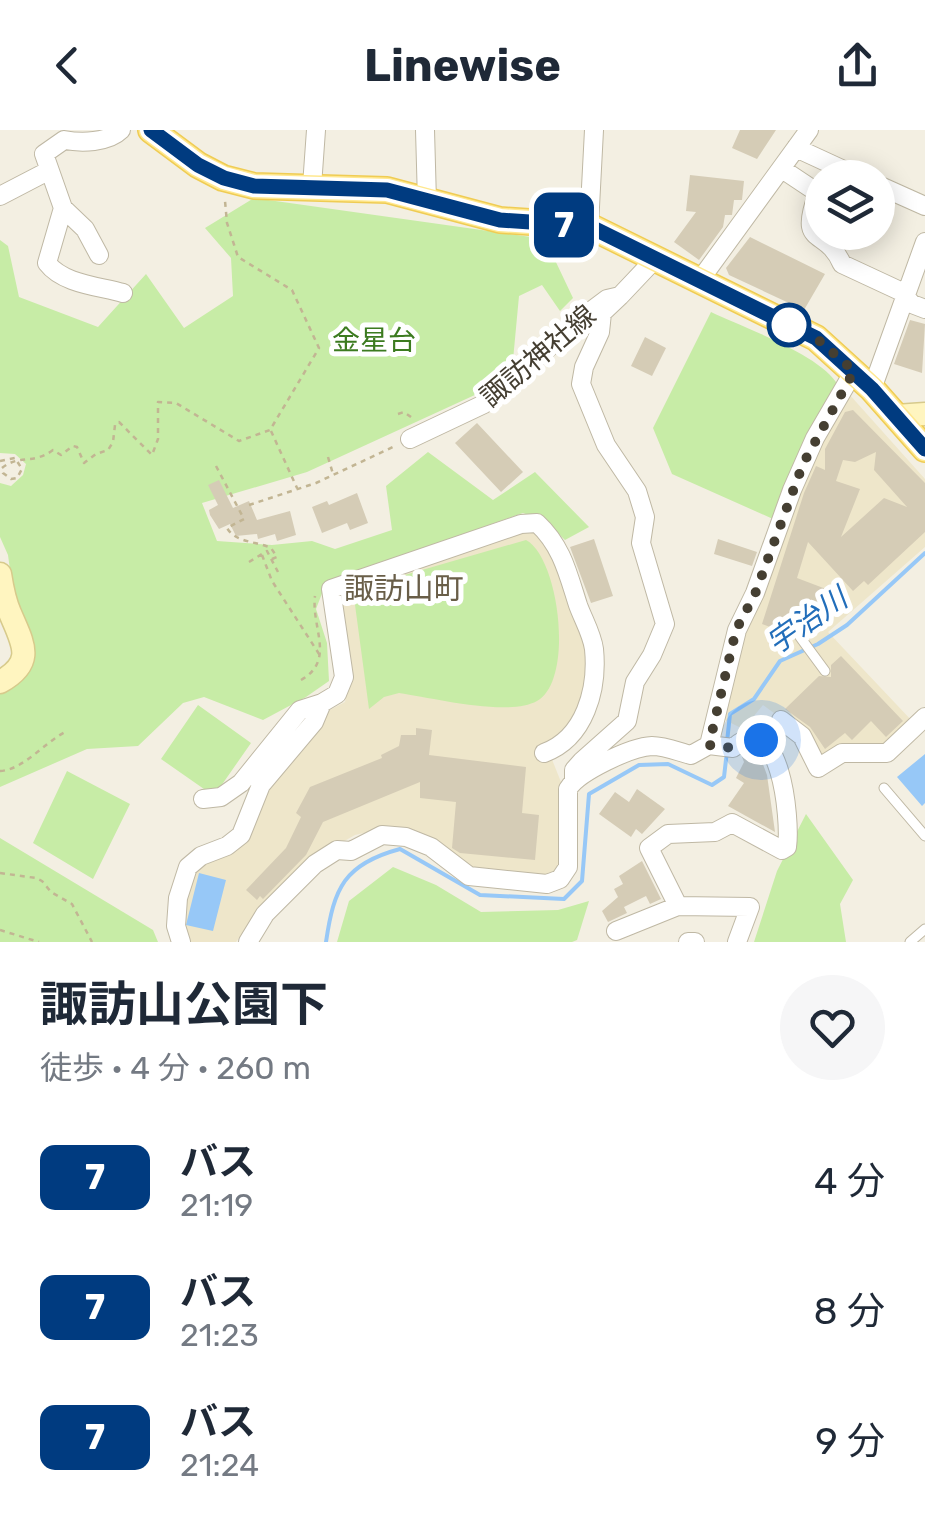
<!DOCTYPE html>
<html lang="ja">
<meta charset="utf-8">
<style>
:root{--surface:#fff;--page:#f6f6f7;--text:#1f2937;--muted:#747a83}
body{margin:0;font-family:Rubik,"Noto Sans JP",sans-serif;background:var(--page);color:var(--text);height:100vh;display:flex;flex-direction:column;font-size:38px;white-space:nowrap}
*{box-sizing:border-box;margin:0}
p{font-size:32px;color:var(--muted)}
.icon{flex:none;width:55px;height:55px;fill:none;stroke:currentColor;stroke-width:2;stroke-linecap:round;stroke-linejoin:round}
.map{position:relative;height:812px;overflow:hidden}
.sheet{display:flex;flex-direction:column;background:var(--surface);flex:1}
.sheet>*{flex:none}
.badge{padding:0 20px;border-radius:15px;font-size:35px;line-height:65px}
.controls{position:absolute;left:805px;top:30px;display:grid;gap:20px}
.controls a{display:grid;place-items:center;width:90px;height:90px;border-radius:50%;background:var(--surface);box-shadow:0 5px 25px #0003;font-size:50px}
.you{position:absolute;width:50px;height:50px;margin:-25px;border:8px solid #fff;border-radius:50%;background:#1a73e8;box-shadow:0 0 0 15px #1a73e833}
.map>.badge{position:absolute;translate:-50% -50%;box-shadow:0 0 0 5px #fff}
.round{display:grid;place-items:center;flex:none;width:105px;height:105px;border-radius:52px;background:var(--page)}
.headline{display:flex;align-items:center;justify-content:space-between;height:170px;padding:0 40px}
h1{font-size:48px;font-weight:700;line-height:75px}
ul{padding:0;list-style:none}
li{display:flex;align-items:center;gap:30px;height:130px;padding:0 40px}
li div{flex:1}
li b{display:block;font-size:38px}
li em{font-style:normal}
li .badge{min-width:110px;font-weight:700;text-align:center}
header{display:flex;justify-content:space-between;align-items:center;height:130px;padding:0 40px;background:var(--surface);font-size:45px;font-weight:700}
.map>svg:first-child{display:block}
</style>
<header><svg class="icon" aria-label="back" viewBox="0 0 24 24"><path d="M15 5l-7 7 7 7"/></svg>Linewise<svg class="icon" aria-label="share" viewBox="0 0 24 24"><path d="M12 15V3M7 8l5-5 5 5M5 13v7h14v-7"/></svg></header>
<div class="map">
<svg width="925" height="812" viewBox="0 0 925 812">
<rect width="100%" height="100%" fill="#f3efe2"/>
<path fill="#eee6ca" d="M849,264L925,349V417L828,502L913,592L884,617L818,631L804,605L763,575L743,599L721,588L738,512L805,338Z
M524,398L536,400L549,411L589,519L583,575L571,596L547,617L561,652V738L550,746L482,742L381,699L355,705L313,729L260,779L236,812H186L182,795L184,768L193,738L230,721L265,658L330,580L345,572L349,552L339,462Z"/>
<path fill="#c7eca6" d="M254,68L545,109L573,168L560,181L542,155L519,166L513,230L477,264L307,342L202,373L217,411L272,415L312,411L335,419L392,400L386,356L428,322L493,370L535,342L589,397L565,410L545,391L523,383L326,453L316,479L327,513L329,551L306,567L263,590L204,567L183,573L138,616L87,619L0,657V560L18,546L13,462L8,425L0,407V353L11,356L23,345L26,334L15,324L0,323V110L8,116L19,167L98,197L146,144L184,198L233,166L231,128L205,98Z
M711,182C744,198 820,224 838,255L773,389L672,344L653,298Z
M526,410C559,427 575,550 537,571C508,587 434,568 399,563L384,567L369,579L353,460Z
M198,575L251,613L214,666L161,629Z
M67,641L130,674L93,749L33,713Z
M806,684L853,750L840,774L846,812H754L777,741Z
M0,708L153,800L158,812H0Z
M393,737L436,755L481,782L558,780L589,771L577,810L572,812H337L349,771Z"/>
<path fill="#97c8f7" d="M925,624V673L922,676L897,647Z
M199,743L226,750L213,801L186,795Z"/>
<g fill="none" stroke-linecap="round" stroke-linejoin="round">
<path stroke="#97c8f7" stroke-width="4" d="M727,612L730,584L754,569L780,531L818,514L847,495L925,423
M326,812C334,758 344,734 400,719L480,765L564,769L582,751L589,664L639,635L668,634L712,655L724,647L727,621"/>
</g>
<path fill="#d5ccb6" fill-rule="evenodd" d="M740,0H776L757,29L732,18Z
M690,45L744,51L742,70H734L732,85H725L723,97L699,130L674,112L696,82L686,81Z
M750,107L825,144L804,180L729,145L726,138Z
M910,190L925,194L922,243L894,234Z
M645,207L666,218L652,246L631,236Z
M853,280L925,353V402L868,455L864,451L853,461L808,412L797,448L826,459L812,501L808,504L798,499L792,505L762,494L804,363L816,336L825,340V319L845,282ZM876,322L874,340L907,377L884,368L841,407L860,359L836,351L843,330L855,332Z
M477,293L523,342L501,362L455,313Z
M219,350L233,378L249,371L257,390L290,381L296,405L277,411L275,404L258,409L257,404L236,406L230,394L219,399L210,385L209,380L218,375L208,355Z
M357,363L368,393L350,400L347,393L322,403L312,377L327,371L329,375Z
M594,409L613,466L591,473L570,417Z
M718,409L757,422L752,436L714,424Z
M841,526L903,591L886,607L871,591L852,610L845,603L825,619L810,597L785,579L819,546L831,547V535Z
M416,598L432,600L429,625L526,637L522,683L539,685L535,730L460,723L452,718L456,672L420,668V652L323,692L306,725L263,769L260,766L257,770L246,760L286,718L301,687L296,683L310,657L382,628L381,625L399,616L401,605H416Z
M751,622L761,629L767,645L775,702L728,676L744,653L736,648L744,632L742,627Z
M637,659L665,679L642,704L636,699L631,707L599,684L615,662L629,672Z
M642,731L661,769L650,774L646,766L624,777L627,783L608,792L602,781L618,767L614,759L623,754L619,746Z"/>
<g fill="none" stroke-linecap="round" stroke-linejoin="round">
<defs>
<path id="lane" d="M800,507L825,541
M884,658L925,706
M910,812L925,799"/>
<path id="street" d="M121,0C108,13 81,13 64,10L44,24L63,78L47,133C63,154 98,156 123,163
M425,0L427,71
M796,18L861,48
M782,39L818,63C797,119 826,96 842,134L900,161L912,174L925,179
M878,55L925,76
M312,56L316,0
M0,66L48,41
M63,78L85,99L99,125
M589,96L594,0
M700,150L809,0
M872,259L925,112
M410,309L484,274L587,184L607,169L620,166L655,129
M781,590L802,606L818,638L842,623H887L925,587
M709,615L733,618C780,574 791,690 787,717L782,720L732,693L715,702L668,704L649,718L678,776L750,777L737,812
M574,649V640L582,631L627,591L635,552L652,525L665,494L641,413L645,387L637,361L606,315L581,254L584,237L600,202L602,183L620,166
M203,669L221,667L241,653L300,580L322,573
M616,801L678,776
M181,812L176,796L178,768L188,737L201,726L227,716L241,705L261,655L314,592L322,573L337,564L344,547L331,459L521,394L537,393C562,416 568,444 578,475C583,489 592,504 594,519C598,559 585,608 544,623
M248,812L265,784L315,734L337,720L351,721L382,705L406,707L431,717L469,746L547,754L560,749L568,737V659C578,642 631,617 652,616C665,616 679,622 691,625L709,615L737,500L755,463L792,360L815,308L854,241
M688,812H695"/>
<path id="secondary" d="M896,286L925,284
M0,444C2,457 4,470 10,483C23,514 36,532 0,552"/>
<path id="primary" d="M151,0L198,35L223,48L254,56L387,60L500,90L589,96L816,208L872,259L925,319"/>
</defs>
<use href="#lane" stroke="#bfb8a4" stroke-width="11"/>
<use href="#street" stroke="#bfb8a4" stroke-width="20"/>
<use href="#secondary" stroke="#d7ca8c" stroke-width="25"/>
<use href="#primary" stroke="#efcc54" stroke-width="28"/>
<path stroke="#c2b593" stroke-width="2.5" stroke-dasharray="5 5" stroke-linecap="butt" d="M398,284L404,282L415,290
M271,301L297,358
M328,327L333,344
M216,336L244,389L227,398C236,413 256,411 271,418L277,427L272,429
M2,338C19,324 33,335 53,320L61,325L73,316L77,317L84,333L96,324L108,320L113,312L115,295L119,292L152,325L158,309V272L176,273L239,311L270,300L319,218L292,160L238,127L227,93L225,71
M249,375L316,353L395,316
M262,425L272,451L321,527
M249,432L267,421L278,442
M301,550C336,530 311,498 315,466
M0,641C23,640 44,613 65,602
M0,743L36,748L42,751L51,762L72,774L92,812
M0,800L39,812"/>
<use href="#lane" stroke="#fff" stroke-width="9"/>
<use href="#street" stroke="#fff" stroke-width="18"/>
<use href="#secondary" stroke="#fff5c0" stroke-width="22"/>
<use href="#primary" stroke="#ffe88f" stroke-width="25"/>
<path stroke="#c2b593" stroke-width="2.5" stroke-dasharray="5 5" stroke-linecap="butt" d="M0,331L15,328L22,339L17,348L11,349L3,343L2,338"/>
</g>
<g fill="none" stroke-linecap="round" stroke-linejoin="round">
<defs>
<path id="line" d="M151,0L198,35L224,48L254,56L387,60L500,90L589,96L816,208L872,259L925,319"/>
</defs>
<use href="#line" stroke="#fff" stroke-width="22"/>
<use href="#line" stroke="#003b80" stroke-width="15"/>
<path stroke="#453f32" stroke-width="10" stroke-dasharray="0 18" d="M761,610H742L733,618L709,615L736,500L755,464L803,334L854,241L816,208L789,195"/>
</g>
<circle fill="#fff" stroke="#003b80" stroke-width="5" cx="789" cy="195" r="20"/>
<g text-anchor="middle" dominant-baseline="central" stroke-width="10" stroke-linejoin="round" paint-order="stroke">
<g font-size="28" fill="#3c7b20" stroke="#fff">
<text x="374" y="210">金星台</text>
</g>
<g font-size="28" fill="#453f32" stroke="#fff">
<text transform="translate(538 226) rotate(-40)">諏訪神社線</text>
</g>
<g font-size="30" fill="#695e48" stroke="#fff">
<text x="404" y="459">諏訪山町</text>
</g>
<g font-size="30" font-style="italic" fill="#226eba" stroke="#fff">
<text transform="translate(807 491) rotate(-35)">宇治川</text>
</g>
</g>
</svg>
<div class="controls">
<a><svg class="icon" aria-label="layers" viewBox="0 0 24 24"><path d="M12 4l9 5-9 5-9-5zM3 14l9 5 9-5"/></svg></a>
</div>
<div class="you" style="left:761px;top:610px"></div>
<b class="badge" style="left:564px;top:95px;background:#003b80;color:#fff">7</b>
</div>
<section class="sheet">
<div class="headline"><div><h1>諏訪山公園下</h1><p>徒歩 · 4 分 · 260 m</p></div><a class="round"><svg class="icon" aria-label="heart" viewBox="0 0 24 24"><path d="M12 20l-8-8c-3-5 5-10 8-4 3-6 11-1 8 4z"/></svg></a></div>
<ul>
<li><span class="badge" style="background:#003b80;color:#fff">7</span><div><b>バス</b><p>21:19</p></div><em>4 分</em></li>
<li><span class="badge" style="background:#003b80;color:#fff">7</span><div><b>バス</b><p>21:23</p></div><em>8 分</em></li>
<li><span class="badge" style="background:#003b80;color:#fff">7</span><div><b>バス</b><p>21:24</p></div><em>9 分</em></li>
</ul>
</section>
